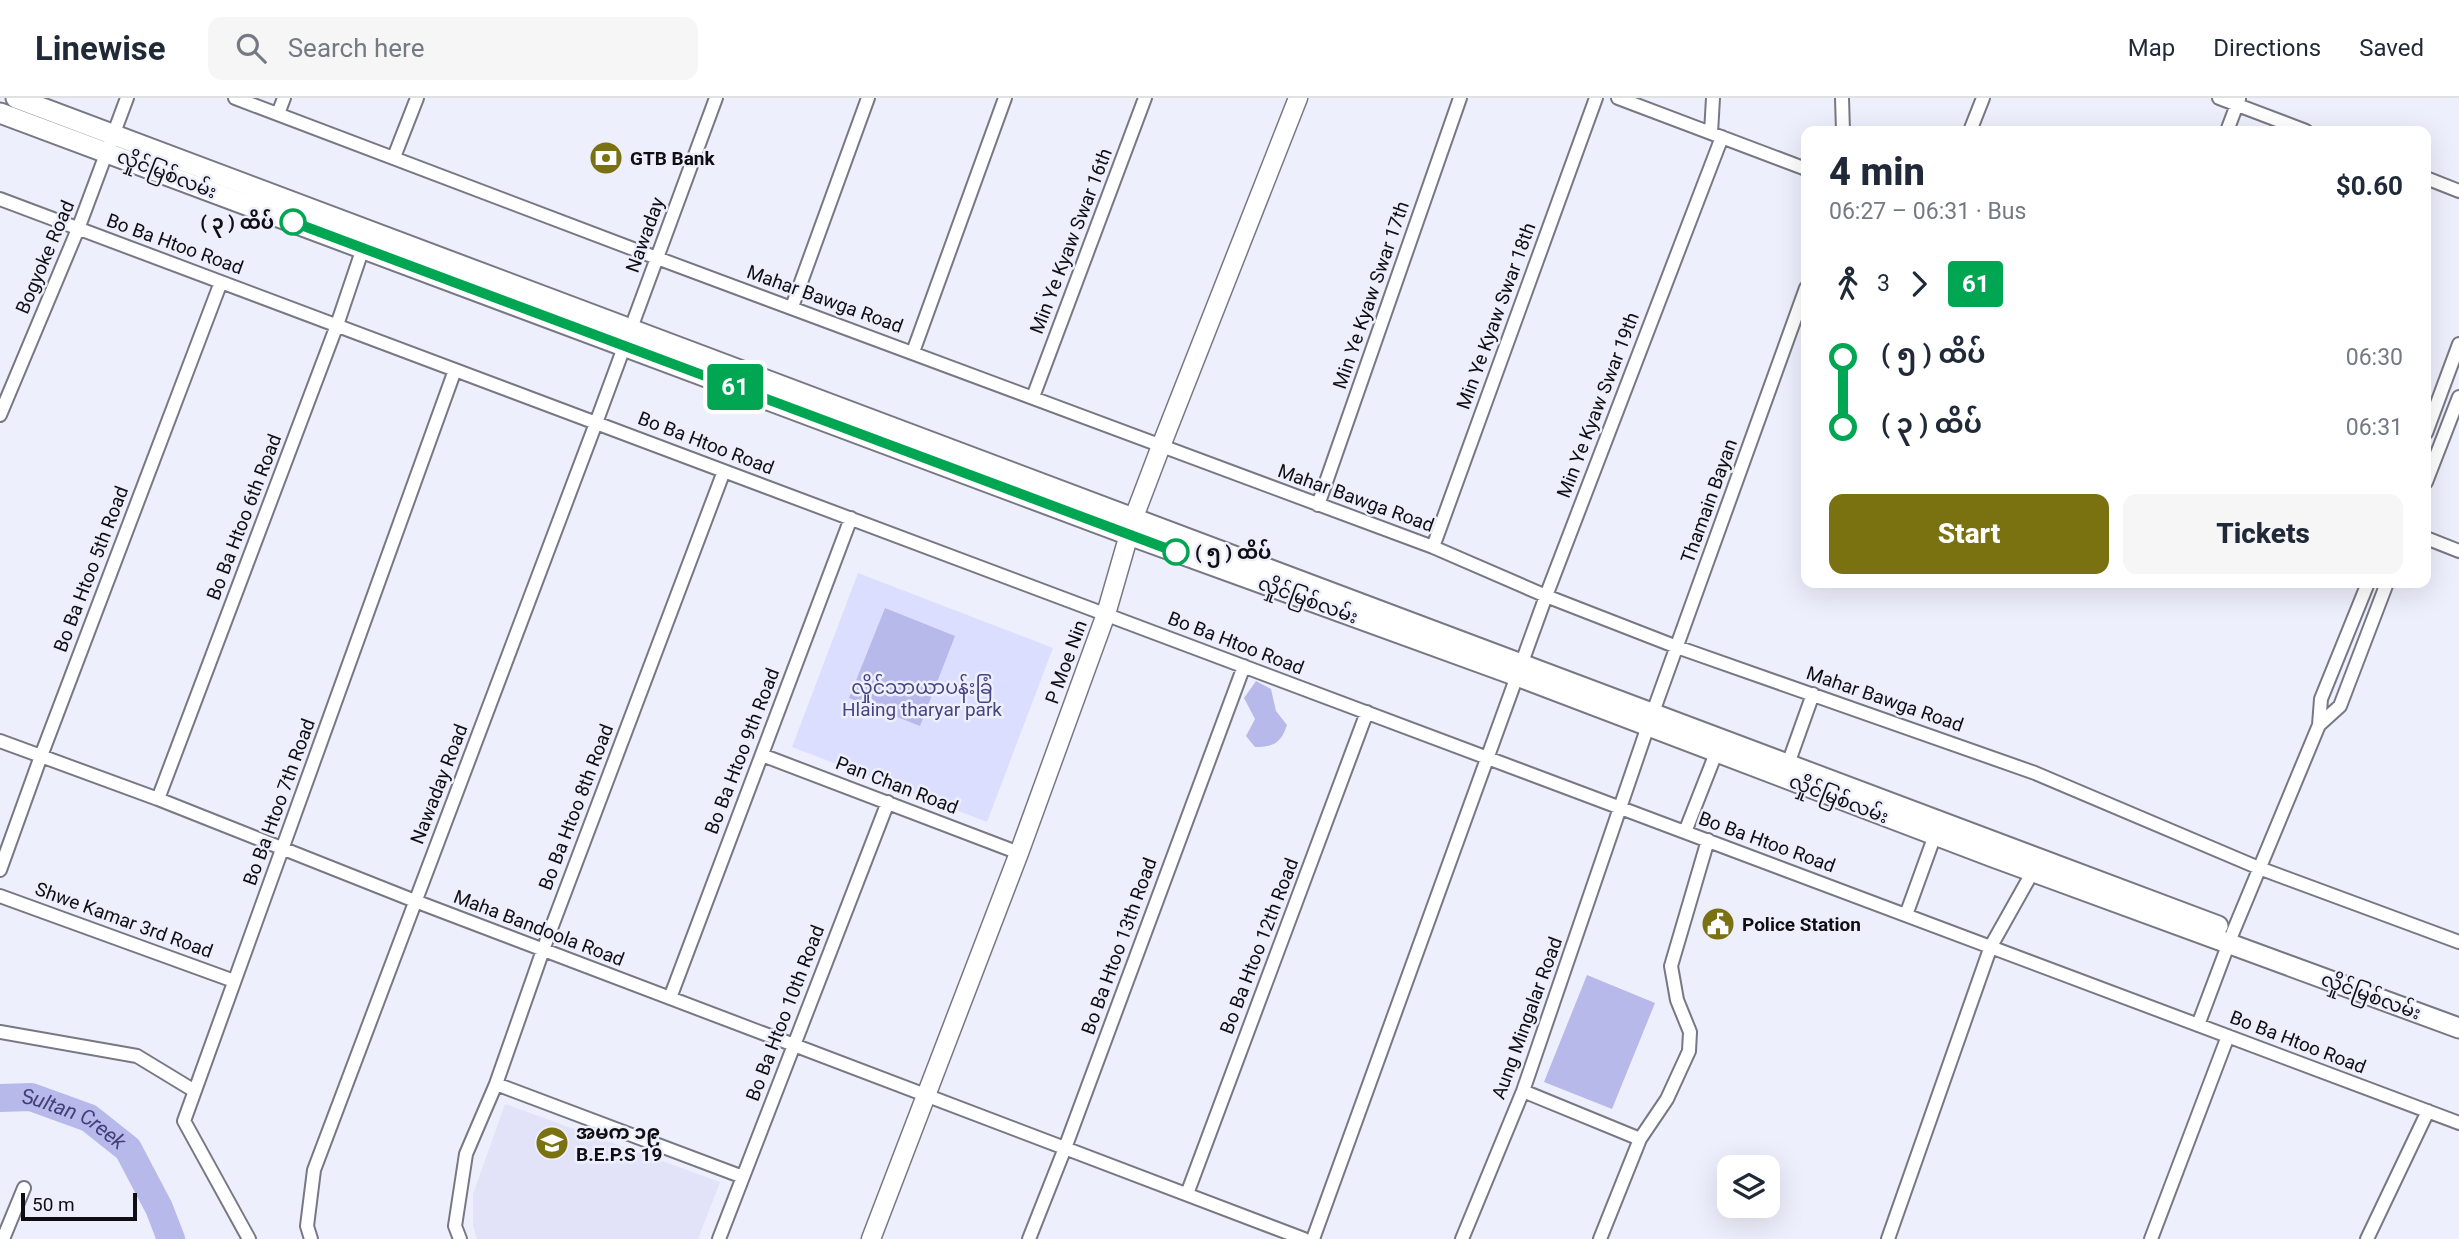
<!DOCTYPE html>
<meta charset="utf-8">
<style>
:root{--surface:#fff;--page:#f6f6f7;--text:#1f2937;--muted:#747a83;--line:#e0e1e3;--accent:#7a7111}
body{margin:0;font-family:Roboto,"Noto Sans Myanmar",sans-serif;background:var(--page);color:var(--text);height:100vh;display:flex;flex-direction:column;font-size:26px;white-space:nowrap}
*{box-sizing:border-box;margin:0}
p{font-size:23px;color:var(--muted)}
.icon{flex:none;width:38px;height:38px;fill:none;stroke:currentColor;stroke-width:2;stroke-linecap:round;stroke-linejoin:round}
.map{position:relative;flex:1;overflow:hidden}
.sheet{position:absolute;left:1801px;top:28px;width:630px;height:462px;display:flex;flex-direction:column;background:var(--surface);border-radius:14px;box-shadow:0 7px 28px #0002}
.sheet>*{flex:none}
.badge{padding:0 14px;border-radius:5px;font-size:24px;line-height:46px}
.tools{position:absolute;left:1717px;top:1057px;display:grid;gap:14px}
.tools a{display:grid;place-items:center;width:63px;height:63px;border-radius:14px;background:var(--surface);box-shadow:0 7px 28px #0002;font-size:35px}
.scale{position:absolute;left:21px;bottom:18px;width:116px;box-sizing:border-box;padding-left:7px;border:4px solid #0f0f13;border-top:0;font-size:19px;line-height:24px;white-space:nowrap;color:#0f0f13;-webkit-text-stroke:5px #eeeffc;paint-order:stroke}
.map>.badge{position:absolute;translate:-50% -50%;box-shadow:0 0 0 4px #fff}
.legs{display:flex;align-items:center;gap:10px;height:77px;padding:0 28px;font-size:23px}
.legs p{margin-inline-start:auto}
.head{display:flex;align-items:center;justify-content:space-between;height:119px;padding:0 28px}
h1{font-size:38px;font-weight:800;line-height:52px}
.action{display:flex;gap:14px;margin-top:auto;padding:14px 28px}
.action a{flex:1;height:80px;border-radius:14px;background:var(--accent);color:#fff;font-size:28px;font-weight:800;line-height:80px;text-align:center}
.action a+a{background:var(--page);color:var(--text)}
ul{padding:0 28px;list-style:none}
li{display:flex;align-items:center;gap:24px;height:70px;font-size:26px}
li i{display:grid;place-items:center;width:10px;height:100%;margin:0 9px;background:currentColor}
li i::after{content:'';width:18px;height:18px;margin:-9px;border:5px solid;border-radius:50%;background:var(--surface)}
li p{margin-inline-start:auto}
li:first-child i{background:linear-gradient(#0000 50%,currentColor 0)}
li:last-child i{background:linear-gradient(currentColor 50%,#0000 0)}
header{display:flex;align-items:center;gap:42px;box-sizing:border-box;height:98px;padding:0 35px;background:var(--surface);border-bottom:2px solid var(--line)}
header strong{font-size:33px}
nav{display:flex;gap:38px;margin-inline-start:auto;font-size:24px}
.search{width:490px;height:63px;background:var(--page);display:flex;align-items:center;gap:18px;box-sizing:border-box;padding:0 24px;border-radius:14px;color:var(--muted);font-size:26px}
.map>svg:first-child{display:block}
</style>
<header>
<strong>Linewise</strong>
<div class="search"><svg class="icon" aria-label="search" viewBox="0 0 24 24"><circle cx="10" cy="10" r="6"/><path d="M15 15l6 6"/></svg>Search here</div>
<nav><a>Map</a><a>Directions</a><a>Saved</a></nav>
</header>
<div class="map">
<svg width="2459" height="1141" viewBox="0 0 2459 1141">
<rect width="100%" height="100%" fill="#eeeffc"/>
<path fill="#e2e3f8" d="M505,1006L720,1084L698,1141H477L473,1128V1096Z"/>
<path fill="#dcdeff" d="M858,475L1053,550L987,724L792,649Z"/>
<path fill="#b7b9ea" d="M885,510L955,538L920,628L849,600Z
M1256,583L1271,591L1276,613L1287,627C1281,645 1274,649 1255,649L1246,638L1255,621L1244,600Z
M1587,877L1655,905L1612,1011L1544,984Z"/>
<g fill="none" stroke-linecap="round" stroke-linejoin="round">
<path stroke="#b7b9ea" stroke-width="28" id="s1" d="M0,1000L31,999L89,1020L128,1051L159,1110L171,1141"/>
<defs>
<path id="street" d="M235,0L657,160L1433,449L1546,498L1677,549L2035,675L2259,770L2459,844
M1618,0L1806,71
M1842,0L1843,33
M2219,0L2306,33
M278,16L284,0
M1970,33L1983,0
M2227,33L2239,1
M1711,35L1713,0
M394,59L417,0
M2426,80L2459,93
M0,101L2459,1025
M792,209L868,0
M913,254L1005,0
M1033,299L1145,0
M0,317L78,131L127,0
M2426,335L2459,246
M2426,384L2459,299
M1318,407L1460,0
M2426,440L2459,453
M1433,449L1596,0
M2319,627L2340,608L2387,485
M0,643L158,701L415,803L1304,1141
M762,657L1019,755
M1788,666L1813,596
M158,701L337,227L363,150
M1685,734L1718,650
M0,772L41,658L221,184
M0,798L234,883
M1906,817L1935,737
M670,900L851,420
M2198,927L2233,834L2319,627L2321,601L2368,485
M0,934L137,958L193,992
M496,986L743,1079
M1523,993L1640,1041L1600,1141
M1640,1041L1667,1001L1689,953L1690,934L1677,902L1671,868L1708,742
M1187,1096L1367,614
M3,1141L24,1090
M249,1141L184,1023L455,272
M311,1141L307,1128L314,1072L596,325L716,0
M460,1141L455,1128L466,1056L496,986L543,852L724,373
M719,1141L888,704
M1029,1141L1065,1050L1244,568
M1313,1141L1546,498L1722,39
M1462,1141L1523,993L1648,628L1806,190
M1888,1141L1991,848L2036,768
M2151,1141L2228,938
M2367,1141L2428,1013"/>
<path id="secondary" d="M871,1141L1019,755L1106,516L1134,419L1161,348L1298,0"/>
<path id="primary" d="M16,0L2218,828
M0,15L1129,437L1517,578L1993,759L2459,930"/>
</defs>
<use href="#street" stroke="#777883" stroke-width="16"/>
<use href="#secondary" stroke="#777883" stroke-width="21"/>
<use href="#primary" stroke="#777883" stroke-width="23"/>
<use href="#street" stroke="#fff" stroke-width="12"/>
<use href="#secondary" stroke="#fff" stroke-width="18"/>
<use href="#primary" stroke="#fff" stroke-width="19"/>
</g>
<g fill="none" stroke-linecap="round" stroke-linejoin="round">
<defs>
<path id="line-1" d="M293,124L1176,454"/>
</defs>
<use href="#line-1" stroke="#fff" stroke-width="16"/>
<use href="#line-1" stroke="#00a651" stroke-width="10"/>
</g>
<defs>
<symbol id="bank-disc" viewBox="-11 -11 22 22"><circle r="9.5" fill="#7a7111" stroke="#eeeffc"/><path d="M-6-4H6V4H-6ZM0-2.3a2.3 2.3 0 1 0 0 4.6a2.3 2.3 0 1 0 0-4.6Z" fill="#fff"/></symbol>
<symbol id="civic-disc" viewBox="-11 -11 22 22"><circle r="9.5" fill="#7a7111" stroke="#eeeffc"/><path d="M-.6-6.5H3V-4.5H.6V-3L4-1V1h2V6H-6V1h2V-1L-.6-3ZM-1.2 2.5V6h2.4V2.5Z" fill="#fff"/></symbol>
<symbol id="school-disc" viewBox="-11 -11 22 22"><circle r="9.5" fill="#7a7111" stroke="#eeeffc"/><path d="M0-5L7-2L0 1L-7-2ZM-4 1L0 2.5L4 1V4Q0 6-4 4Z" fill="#fff"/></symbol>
</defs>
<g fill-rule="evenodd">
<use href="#bank-disc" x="587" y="41" width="38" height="38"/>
<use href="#civic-disc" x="1699" y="807" width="38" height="38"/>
<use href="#school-disc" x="533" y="1026" width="38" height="38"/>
</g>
<g fill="#fff" stroke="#00a651" stroke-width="3.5">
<circle cx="293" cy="124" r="12"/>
<circle cx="1176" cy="454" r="12"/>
</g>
<g text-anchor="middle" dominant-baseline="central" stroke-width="5" stroke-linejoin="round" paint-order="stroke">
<g font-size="19" font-weight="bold" fill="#0f0f13" stroke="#eeeffc" text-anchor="start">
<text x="630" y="60">GTB Bank</text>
<text x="1742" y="826">Police Station</text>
<text x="576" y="1034">အမက ၁၉<tspan x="576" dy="22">B.E.P.S 19</tspan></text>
</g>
<g font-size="19" fill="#0f0f13" stroke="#eeeffc">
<text transform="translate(167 76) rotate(21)">လှိုင်မြစ်လမ်း</text>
<text transform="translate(645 137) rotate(-70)">Nawaday</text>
<text transform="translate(1071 143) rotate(-69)">Min Ye Kyaw Swar 16th</text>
<text transform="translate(175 146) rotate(20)">Bo Ba Htoo Road</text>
<text transform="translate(45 159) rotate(-67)">Bogyoke Road</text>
<text transform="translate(1371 197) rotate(-71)">Min Ye Kyaw Swar 17th</text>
<text transform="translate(825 201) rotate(20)">Mahar Bawga Road</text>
<text transform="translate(1496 218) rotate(-70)">Min Ye Kyaw Swar 18th</text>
<text transform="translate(1598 307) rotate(-69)">Min Ye Kyaw Swar 19th</text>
<text transform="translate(706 345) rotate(21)">Bo Ba Htoo Road</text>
<text transform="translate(1356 400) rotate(20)">Mahar Bawga Road</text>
<text transform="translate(1709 403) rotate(-70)">Thamain Bayan</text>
<text transform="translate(244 419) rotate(-69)">Bo Ba Htoo 6th Road</text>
<text transform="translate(91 471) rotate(-69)">Bo Ba Htoo 5th Road</text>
<text transform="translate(1308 502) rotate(20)">လှိုင်မြစ်လမ်း</text>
<text transform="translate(1236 545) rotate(21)">Bo Ba Htoo Road</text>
<text transform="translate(1066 564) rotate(-70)">P Moe Nin</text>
<text transform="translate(1885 601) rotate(19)">Mahar Bawga Road</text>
<text transform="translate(742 653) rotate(-69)">Bo Ba Htoo 9th Road</text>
<text transform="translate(439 686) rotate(-69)">Nawaday Road</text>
<text transform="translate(897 687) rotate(21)">Pan Chan Road</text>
<text transform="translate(1839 701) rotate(21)">လှိုင်မြစ်လမ်း</text>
<text transform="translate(279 704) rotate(-70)">Bo Ba Htoo 7th Road</text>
<text transform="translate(576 709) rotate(-69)">Bo Ba Htoo 8th Road</text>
<text transform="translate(1767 744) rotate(20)">Bo Ba Htoo Road</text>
<text transform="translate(124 822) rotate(20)">Shwe Kamar 3rd Road</text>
<text transform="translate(539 830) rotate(21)">Maha Bandoola Road</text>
<text transform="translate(1119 848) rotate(-70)">Bo Ba Htoo 13th Road</text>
<text transform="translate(1259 848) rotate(-69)">Bo Ba Htoo 12th Road</text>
<text transform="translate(2371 898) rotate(20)">လှိုင်မြစ်လမ်း</text>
<text transform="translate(785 915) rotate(-69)">Bo Ba Htoo 10th Road</text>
<text transform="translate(1527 920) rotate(-70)">Aung Mingalar Road</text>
<text transform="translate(2298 944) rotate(21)">Bo Ba Htoo Road</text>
</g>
<g font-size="19" font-weight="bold" fill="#0f0f13" stroke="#eeeffc" text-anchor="end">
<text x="274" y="124">( ၃ ) ထိပ်</text>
<text x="1195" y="454" text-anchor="start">( ၅ ) ထိပ်</text>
</g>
<g font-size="19" fill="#474581" stroke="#eeeffc">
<text x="922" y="589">လှိုင်သာယာပန်းခြံ<tspan x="922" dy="22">Hlaing tharyar park</tspan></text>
</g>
<g font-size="21" font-style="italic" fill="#413e7a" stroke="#eeeffc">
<text stroke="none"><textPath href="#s1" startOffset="79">Sultan Creek</textPath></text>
</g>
</g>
</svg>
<div class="tools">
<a><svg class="icon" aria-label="layers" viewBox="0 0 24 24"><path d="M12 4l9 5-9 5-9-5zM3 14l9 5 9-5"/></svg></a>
</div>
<div class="scale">50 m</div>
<b class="badge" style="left:735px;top:289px;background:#00a651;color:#fff">61</b>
<section class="sheet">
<div class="head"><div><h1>4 min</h1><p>06:27 – 06:31 · Bus</p></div><b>$0.60</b></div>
<div class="legs"><svg class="icon" aria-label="walk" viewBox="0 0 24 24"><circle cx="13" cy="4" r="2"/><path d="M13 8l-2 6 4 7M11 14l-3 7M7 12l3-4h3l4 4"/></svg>3<svg class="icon" aria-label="forward" viewBox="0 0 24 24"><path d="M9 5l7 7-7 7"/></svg><b class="badge" style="background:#00a651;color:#fff">61</b></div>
<ul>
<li><i style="color:#00a651"></i><b>( ၅ ) ထိပ်</b><p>06:30</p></li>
<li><i style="color:#00a651"></i><b>( ၃ ) ထိပ်</b><p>06:31</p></li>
</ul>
<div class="action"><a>Start</a><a>Tickets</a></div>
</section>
</div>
